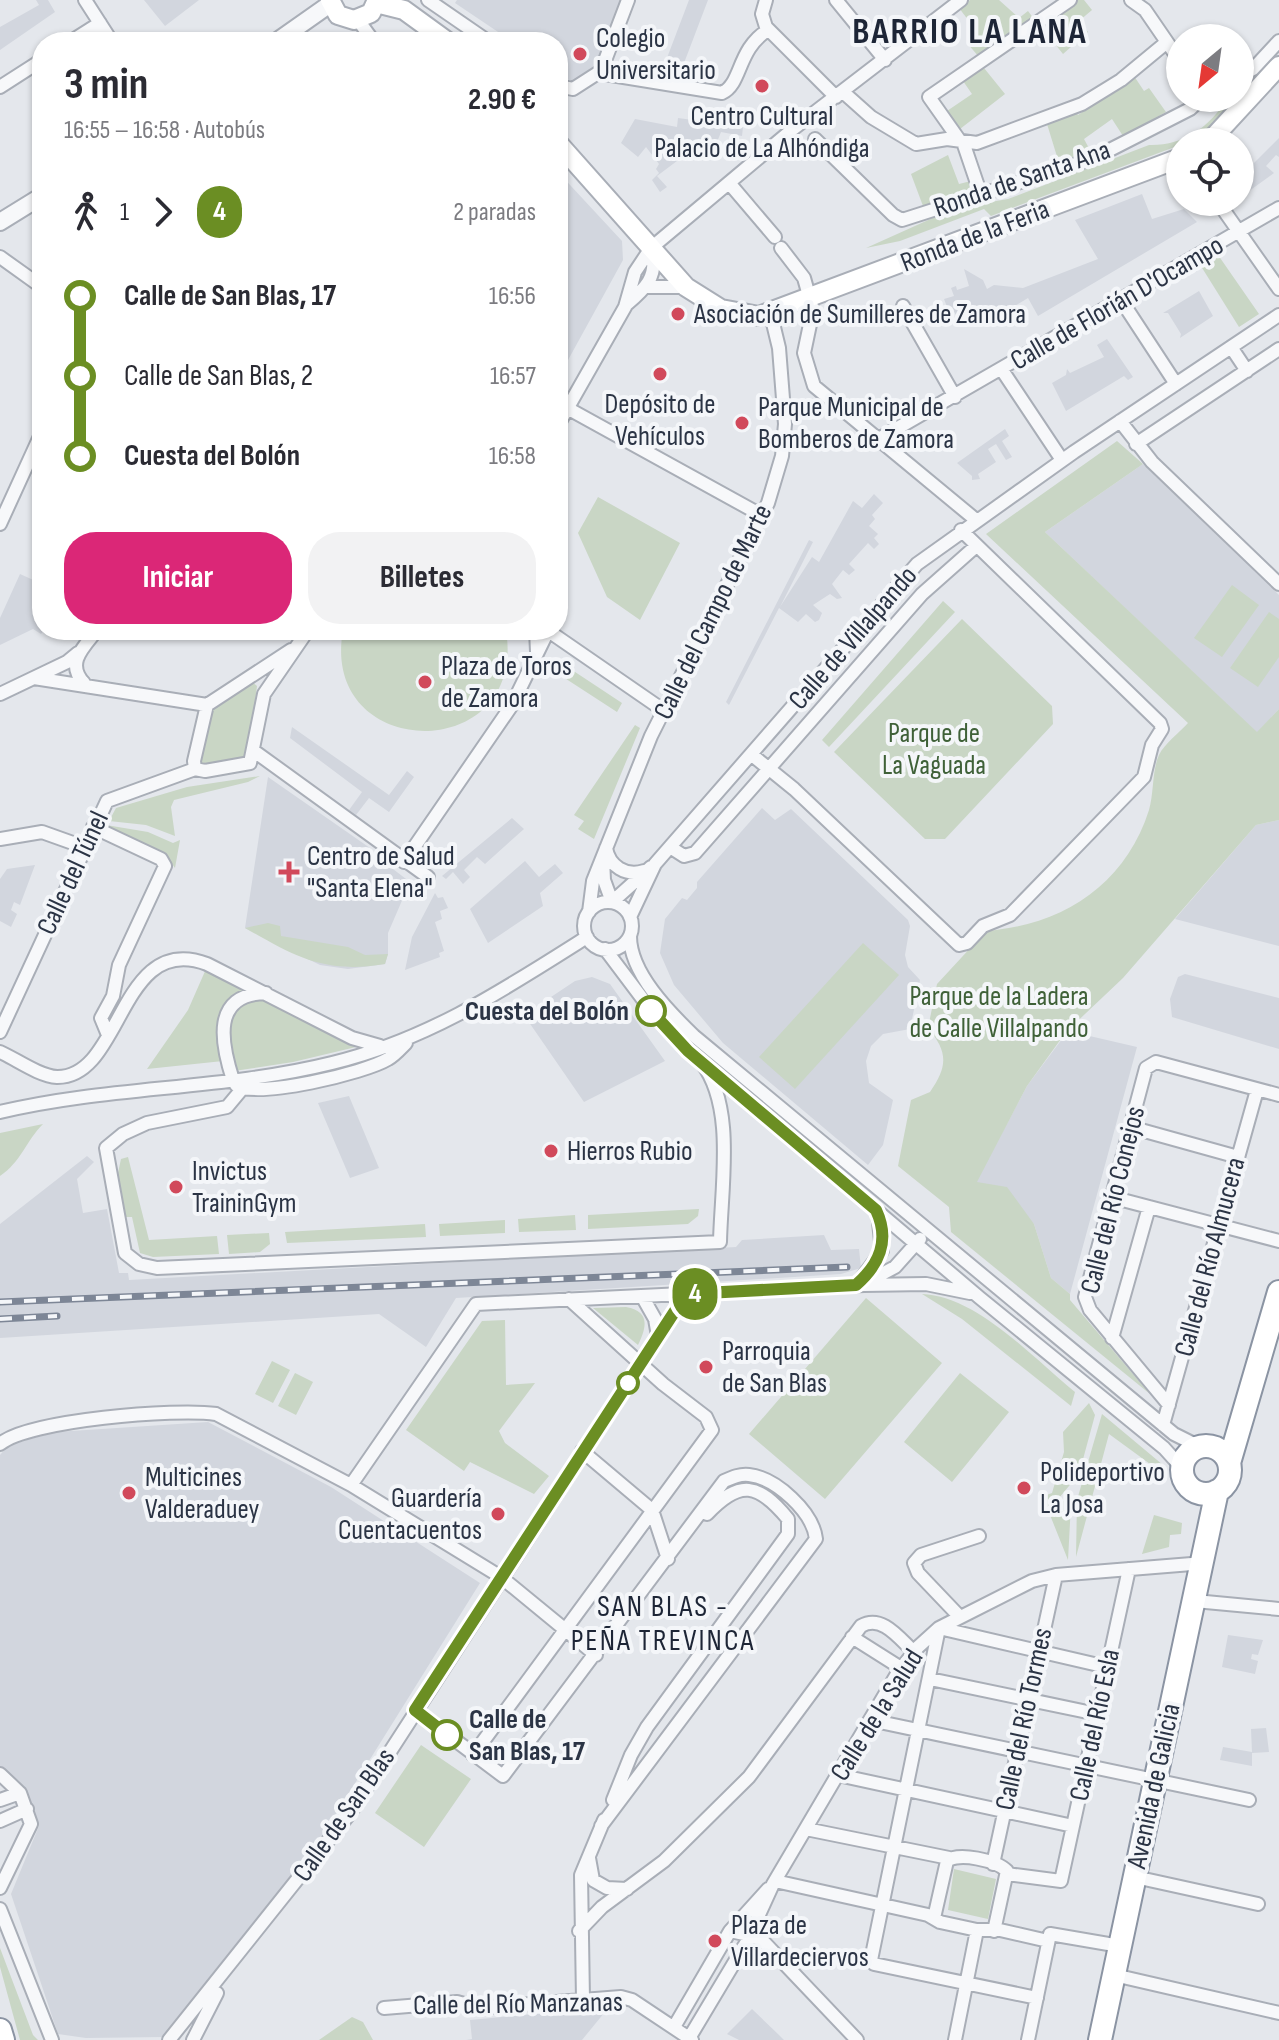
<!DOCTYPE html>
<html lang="es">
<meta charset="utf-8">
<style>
:root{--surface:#fff;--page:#f2f2f3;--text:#2b2b33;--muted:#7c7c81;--accent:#db2777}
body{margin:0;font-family:"Sofia Sans Condensed",sans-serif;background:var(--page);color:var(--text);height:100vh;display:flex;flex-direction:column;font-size:30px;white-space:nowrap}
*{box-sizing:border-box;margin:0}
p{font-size:26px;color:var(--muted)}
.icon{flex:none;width:44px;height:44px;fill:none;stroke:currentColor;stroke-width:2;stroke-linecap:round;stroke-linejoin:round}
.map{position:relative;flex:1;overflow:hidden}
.panel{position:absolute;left:32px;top:32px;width:536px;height:608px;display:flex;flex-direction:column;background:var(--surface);border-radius:32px;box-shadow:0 2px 6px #0004}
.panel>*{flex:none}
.badge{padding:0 16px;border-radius:26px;font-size:28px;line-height:52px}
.needle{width:52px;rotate:209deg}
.buttons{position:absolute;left:1166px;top:24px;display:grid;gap:16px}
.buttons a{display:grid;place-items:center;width:88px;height:88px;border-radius:50%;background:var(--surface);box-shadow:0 2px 6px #0004;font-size:40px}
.map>.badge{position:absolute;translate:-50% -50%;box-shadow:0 0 0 4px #fff}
.legs{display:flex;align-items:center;gap:12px;height:88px;padding:0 32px;font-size:26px}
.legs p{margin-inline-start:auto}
.overview{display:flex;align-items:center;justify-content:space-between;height:136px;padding:0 32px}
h1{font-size:44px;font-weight:700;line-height:60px}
.cta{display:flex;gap:16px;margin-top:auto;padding:16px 32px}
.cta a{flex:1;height:92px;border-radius:32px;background:var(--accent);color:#fff;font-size:32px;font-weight:700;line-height:92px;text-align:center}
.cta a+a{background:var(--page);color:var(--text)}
ul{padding:0 32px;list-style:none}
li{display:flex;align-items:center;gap:28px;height:80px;font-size:30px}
li i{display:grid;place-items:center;width:12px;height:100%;margin:0 10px;background:currentColor}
li i::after{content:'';width:20px;height:20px;margin:-10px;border:6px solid;border-radius:50%;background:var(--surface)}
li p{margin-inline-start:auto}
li:first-child i{background:linear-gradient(#0000 50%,currentColor 0)}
li:last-child i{background:linear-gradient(currentColor 50%,#0000 0)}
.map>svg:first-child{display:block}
</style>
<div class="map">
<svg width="1279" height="2040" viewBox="0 0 1279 2040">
<rect width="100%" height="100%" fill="#e4e7ec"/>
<path fill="#d2d6de" d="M36,0H48L55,12L0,50V27L39,5Z
M144,0H199L165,26Z
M457,0H623L598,66L575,84L558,73V42H513L455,3Z
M689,0H708L681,71L686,79L656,74L662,71Z
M678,118L743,127L742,136L721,132L715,147L697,161L689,152L657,176L667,187L660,192L652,180L659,173L656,169L659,164L646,147L638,157L621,143L635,119L677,127Z
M1279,138V157L1276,155L1266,166L1274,173L1245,194L1240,187V176L1243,179L1251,174L1248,169Z
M558,172L622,241L623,260L562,371L558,372Z
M1142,194L1152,219L1184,209L1197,222L1038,316L1028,298L1008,310L1011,316L1007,318L1004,313L983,325L977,316L962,325L953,310L949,312L944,299L954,296L951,288L956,286L957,290L969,286L964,269L983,280L987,289L994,285L1023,288L1098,259L1075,220Z
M1199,291L1213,316L1180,338L1181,334L1168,313H1163Z
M1107,339L1133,377L1128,380L1124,376L1066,411L1052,383L1066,375L1067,369L1070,373L1104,357L1097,345Z
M1005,429L1009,436L1002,441L1012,457L1006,460L996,444L988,449L996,462L978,474L980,479L972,480V476L957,463Z
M1143,464L1279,595V709L1257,733L1045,532Z
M874,494L883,503L872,515L875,519L869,526L878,534L874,538L879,544L874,549L868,543L849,564L855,570L849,575L843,570L832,584L842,598L837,599L830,594L813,605L822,613L819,620L815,622L806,614L798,622L779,608L729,705L726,702L809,540L813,542L780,607L812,557L819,562L853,501L862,508Z
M20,574L40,583L42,580L44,630L41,634L33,629L0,645V618Z
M292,727L389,795L407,771L414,777L389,812L369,798L356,815L349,810L362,792L290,738Z
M268,777L370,848L372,853L410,882L388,933V954L385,964L348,969L320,965L245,928Z
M762,808L775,820L791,809L908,920L910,926L905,955L908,967L920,980L910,1029L883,1034L871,1046L866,1061L869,1083L893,1100L883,1145L868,1165L723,1043L674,985L660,953L665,919L682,898L687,900L697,888V882Z
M512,818L524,829L485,864L477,857L464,870L470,877L463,884L453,872L446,879L442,876Z
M1279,820V946L1175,919L1256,825Z
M525,861L539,877L555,864L563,873L540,893L543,906L488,943L470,909Z
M35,865L20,905L14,902L11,910L17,914L11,927L0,921V879L7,869Z
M435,893L438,898L443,897L448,908L440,911L442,919L435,922L444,951L439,953L440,957L405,970L412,937Z
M1185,974L1279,998V1049L1172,1017L1170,999L1178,977Z
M592,977L610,984L665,1061L584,1102L524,1015L575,981Z
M1068,1031L1137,1047L1070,1294L1051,1278L1034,1224L976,1182L1027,1086Z
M349,1096L379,1168L350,1178L318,1103Z
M87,1156L94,1162L77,1179L83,1213L107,1209L119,1273H128L129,1280L736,1247L742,1240L824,1235L831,1250L859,1249L861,1268L841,1274L456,1298L426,1347L379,1314L0,1338V1224Z
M208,1422L331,1487L480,1583L324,1833L164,2037L86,2038L58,2034L11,1894L39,1826L27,1792L0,1774V1455L9,1445L56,1432Z
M1228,1635L1263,1640L1258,1655L1252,1654L1251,1659L1258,1661L1255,1674L1222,1667Z
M1266,1728L1269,1752L1252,1753V1766L1220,1760L1223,1747L1252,1752L1251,1729Z
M609,2007L582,2040H466L472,2039L470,2020Z
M752,2009L779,2035L784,2040H739L727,2034Z"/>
<path fill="#c9d6c5" d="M970,0H999L1019,18L1028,11L1034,19L979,57L967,43L973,35L969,29L972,25L959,8Z
M1077,0H1084L1092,10L1079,21L1088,32L1063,54L1047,34V26Z
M984,68L1005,94L960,129L947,111L972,94L963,81Z
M1134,76L1144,91L1149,88L1166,112L1123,136L1112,119L1084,139L1091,152L1059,163L1047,124L1076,112L1078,115Z
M1227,98H1237C1223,114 1203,142 1180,142V145L991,216L984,209L900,241L866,248L955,208L1008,199L1149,145C1182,146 1210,128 1227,98Z
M948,155L959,184L971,181L973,192L923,206L911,174Z
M1216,252L1259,314L1239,327L1199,263Z
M1117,441L1143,464L1045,532L1257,732L1279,709V820L1256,825L1123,978L1066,1032L1027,1086L977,1182L1007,1187L1034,1224L1051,1278L1070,1294V1300L1150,1394L951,1232L949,1207L898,1166L911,1100L930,1092C948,1066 948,1052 928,1028L937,984L986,931C1063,925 1125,885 1149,810C1154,793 1152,770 1159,755C1164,744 1180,732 1188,723L986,534Z
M598,497L680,543L640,620L607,597L578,533Z
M1232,585L1259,605L1222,657L1194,638Z
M943,601L955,612L829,747L822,740Z
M1269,612L1279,619V657L1258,687L1230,668Z
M962,619L1052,706L1053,724L945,839H925L834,752Z
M343,630H506C528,766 319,763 343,630Z
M566,666L622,703L617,712L560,675Z
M251,681L257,686L248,758L202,765L200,761L212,707Z
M635,725L640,728L594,839L578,829L584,821L574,815Z
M260,776L248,782L174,800L171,807L175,836L146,825L109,821L116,808L187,787Z
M106,825L148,832L173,843L180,840L175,868L167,857Z
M268,923L280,926L281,936L348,947L365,955L388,954L385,964C324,974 296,957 245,928Z
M863,943L899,975L795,1089L759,1057Z
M206,969L250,990L235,997L223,1061L147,1069L188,1010Z
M262,998L345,1041L356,1047L293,1062L234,1071C227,1034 219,1009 262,998Z
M43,1124C26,1141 21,1162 0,1176V1133Z
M128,1157L149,1240L217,1236L219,1254L153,1257L140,1253L132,1217H126L118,1173L121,1159Z
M699,1209L698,1216L688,1224L588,1229V1215Z
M575,1215L576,1230L519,1232L518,1219Z
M505,1220V1233L440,1236L439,1224Z
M425,1224L426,1237L287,1243L285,1232Z
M269,1233L270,1244L260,1252L229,1254L227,1235Z
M922,1294C977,1296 1033,1358 1075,1392L1071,1406L962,1319Z
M866,1298L942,1363L825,1499L749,1434Z
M626,1307C650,1311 647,1327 638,1345L593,1308Z
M505,1320L506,1385L535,1383L499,1431L505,1443L549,1476L534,1494L470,1462L464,1471L406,1430L482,1321Z
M272,1361L290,1370L273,1403L255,1394Z
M295,1373L313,1382L296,1415L278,1406Z
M960,1373L1009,1412L952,1482L904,1442Z
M1089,1403L1095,1415L1079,1474L1049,1510L1041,1497L1052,1493L1064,1452L1063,1432Z
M1102,1414L1163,1465L1161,1472L1109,1434L1076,1557L1077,1500Z
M1063,1501L1071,1504L1068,1560L1050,1515Z
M1154,1515L1182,1523L1181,1534L1170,1535L1169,1547L1142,1554Z
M421,1745L471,1779L424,1847L375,1813Z
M954,1869L996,1879L988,1919L948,1910Z
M0,1948L33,2035L38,2040H20L0,1967Z
M352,2017L363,2022L373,2040H319Z"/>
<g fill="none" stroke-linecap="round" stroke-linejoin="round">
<defs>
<path id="minor" d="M85,0L112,42
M428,0L489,42
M766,0L762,14L766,27L836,97
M836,0L885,60
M1131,0L1145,10L1180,61
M358,20L374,42
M70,42L100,23
M599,73L722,93C742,84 737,49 768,30
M1240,76L1253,69L1279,41
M558,86L573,89L601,71L628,0
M0,87L42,60
M843,92L871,117L916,144L947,139L977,143L1082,104L1121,80L1167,42
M815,139L893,215L902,220L1092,159L1190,109L1202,98
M960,141L929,97L1070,0
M963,142L981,195
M730,184L775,237
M1218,202L1279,289
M781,248L804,278L813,310L804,353L814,386L976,520
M0,257L42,287
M647,287H686
M1121,300L1176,384
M626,305C645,289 658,277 652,251
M903,306L955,397
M1231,347L1247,371
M1002,370L1062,460
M558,403L763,516
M1120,421L1152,462L1279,584
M558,425L625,307L635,272L651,248L793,129L961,0
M877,440L1279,208
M1136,444L1279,349
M0,524L42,432
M536,630L537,652
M547,630L663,710
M34,678L207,705
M84,683C65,663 84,647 97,630
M0,694L67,662L78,653
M207,705L291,650
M254,751L428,877
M752,755L794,789L959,945L967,943L983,926L1010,915L1144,777L1152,745L1162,729L1160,723L961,530
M195,769L205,771L250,763L264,694L308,630
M195,769L194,761L207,705
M93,827L161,859L165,866L119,965L113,996L101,1018L108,1035
M0,839L42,832L84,847
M670,847L684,856L695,853L922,594L975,547
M606,848C609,866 626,877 644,871
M603,859L604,880L612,902
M404,862L512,705L548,631
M612,902L651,867
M584 926a24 24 0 1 1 48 0a24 24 0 1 1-48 0Z
M589,912L593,881L651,736L768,503L782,456L785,424L779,348L771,315
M630,917L655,864L917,564L1074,452L1279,315
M630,936C630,973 669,1012 694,1036L1174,1434L1200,1447
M605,949L660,1022L688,1051L980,1298L1164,1448L1183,1469
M0,1032L107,801L195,769
M0,1052C16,1059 39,1076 57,1077C123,1078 119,931 207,964L352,1038L380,1046
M233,1080C221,1043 211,994 266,993
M236,1085C257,1099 365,1073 388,1059C395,1055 401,1048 406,1043
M242,1089L227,1107L147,1123L123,1134L106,1148L125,1253L139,1264L157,1268L720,1242C721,1187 736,1106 701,1062
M0,1112C109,1086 223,1090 332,1063C428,1040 505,989 587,937
M1130,1127L1238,1157
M1111,1197L1279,1241
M859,1282L882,1251L878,1213
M867,1282L895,1267L920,1239
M642,1296L655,1319L658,1336
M1112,1338L1149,1207
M1169,1405L1090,1310L1085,1297L1146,1068L1156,1062L1279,1095
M1163,1425L1257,1090
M0,1444C28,1420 177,1408 216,1414L351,1485L501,1577L596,1655
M582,1451L652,1510L668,1559
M351,1485L476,1304L864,1285L926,1284L970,1293
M1195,1601L1279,1609
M959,1616L918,1573L914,1563L921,1555L979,1536
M852,1637L901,1668
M930,1679L1097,1714
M415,1710L503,1776L724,1481C733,1477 740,1474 749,1475C776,1478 813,1512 816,1539L601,1826
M870,1720L1249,1800
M473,1755L712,1430L706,1417L663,1384L569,1299
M0,1774L20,1793L31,1824L0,1888
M838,1775L1073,1826
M0,1800L20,1793
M613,1800L631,1755L647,1727L788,1534V1519C758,1483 740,1479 707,1514
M0,1821L27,1809
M806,1829L949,1858
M589,1858L593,1880L607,1888L627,1889
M993,1864L1056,1575
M1007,1874L1061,1881L1129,1569
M1135,1877L1258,1904
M775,1881L928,1915L940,1922L977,1930H1000L1048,1941
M0,1909L52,2040
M934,1918L947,1861C958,1852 996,1860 1007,1871L994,1931
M579,1931L602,1907L664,1861L749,1777L861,1626C882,1614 899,1638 914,1652
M730,1931L759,1937L857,2040
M1114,1975L1279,2013
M1037,1998L874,1964L871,1960L939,1628L1107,1667
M583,2000L581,1875L604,1820
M384,2008L457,2002L479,2008L621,1997L632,2000L692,2040
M674,2027L730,1931L768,1889
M169,2040L351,1812L686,1294
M193,2040L217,1993
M688,2040L746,1943L773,1884L897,1674L918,1647L939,1628L1032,1581L1056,1575L1204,1563
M955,2040L977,1930
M1028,2040L1050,1934L1120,1946"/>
<path id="tertiary" d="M276,42L330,4
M0,222L42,196"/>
<path id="secondary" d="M330,0L338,15L354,20L371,13L377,0
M376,3L404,10L448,42
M1209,142L1279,66
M558,143L686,287L721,309L759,316L1180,158"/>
<path id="trunk" d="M1182 1470a24 24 0 1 1 48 0a24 24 0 1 1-48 0Z
M1229,1463L1279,1292
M0,2030L3,2040
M1100,2040L1217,1491"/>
</defs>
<use href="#minor" stroke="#a9aeb7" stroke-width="16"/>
<use href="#tertiary" stroke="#a9aeb7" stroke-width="20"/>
<use href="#secondary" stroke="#a9aeb7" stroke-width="22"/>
<use href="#trunk" stroke="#8b94a3" stroke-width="26"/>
<use href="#minor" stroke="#f7f8fa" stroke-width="12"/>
<use href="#tertiary" stroke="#f7f8fa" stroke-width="16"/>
<use href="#secondary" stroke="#fff" stroke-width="18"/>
<use href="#trunk" stroke="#fff" stroke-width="22"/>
<defs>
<path id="rail" d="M0,1302L847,1267
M0,1319L57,1316"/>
</defs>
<use href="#rail" stroke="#7d8696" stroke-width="7"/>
<use href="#rail" stroke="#f4f6f9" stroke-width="4" stroke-dasharray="12" stroke-linecap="butt"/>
</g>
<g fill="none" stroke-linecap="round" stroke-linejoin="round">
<defs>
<path id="line-1" d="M447,1735L415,1710L686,1294L856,1285C880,1264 890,1240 876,1210L688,1051L651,1011"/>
</defs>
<use href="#line-1" stroke="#fff" stroke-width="18"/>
<use href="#line-1" stroke="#6b8e23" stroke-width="12"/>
</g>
<g fill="#d1495b" stroke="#f4f6f9" stroke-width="3">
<circle cx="580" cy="54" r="8"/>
<circle cx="762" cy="86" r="8"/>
<circle cx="678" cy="314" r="8"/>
<circle cx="660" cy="374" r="8"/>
<circle cx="742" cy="423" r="8"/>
<circle cx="425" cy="682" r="8"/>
<path d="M285 860h8v8h8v8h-8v8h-8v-8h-8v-8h8z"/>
<circle cx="551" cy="1151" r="8"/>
<circle cx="176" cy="1187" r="8"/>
<circle cx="706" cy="1367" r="8"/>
<circle cx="1024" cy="1488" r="8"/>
<circle cx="129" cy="1493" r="8"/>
<circle cx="498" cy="1514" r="8"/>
<circle cx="715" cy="1941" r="8"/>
</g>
<g fill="#fff" stroke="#6b8e23" stroke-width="4">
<circle cx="651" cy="1011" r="14"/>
<circle cx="628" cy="1383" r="10"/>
<circle cx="447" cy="1735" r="14"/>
</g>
<g text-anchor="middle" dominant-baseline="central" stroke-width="8" stroke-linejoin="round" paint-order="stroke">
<g font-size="28" fill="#2b3445" stroke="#f4f6f9" text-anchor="start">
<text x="596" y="38">Colegio<tspan x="596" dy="32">Universitario</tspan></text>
<text x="762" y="116" text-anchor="middle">Centro Cultural<tspan x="762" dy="32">Palacio de La Alhóndiga</tspan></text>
<text x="694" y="314">Asociación de Sumilleres de Zamora</text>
<text x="660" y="404" text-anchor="middle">Depósito de<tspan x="660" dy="32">Vehículos</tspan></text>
<text x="758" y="407">Parque Municipal de<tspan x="758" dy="32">Bomberos de Zamora</tspan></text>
<text x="441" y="666">Plaza de Toros<tspan x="441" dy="32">de Zamora</tspan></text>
<text x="307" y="856">Centro de Salud<tspan x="307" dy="32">"Santa Elena"</tspan></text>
<text x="567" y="1151">Hierros Rubio</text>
<text x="192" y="1171">Invictus<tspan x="192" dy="32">TraininGym</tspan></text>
<text x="722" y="1351">Parroquia<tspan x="722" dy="32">de San Blas</tspan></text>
<text x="1040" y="1472">Polideportivo<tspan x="1040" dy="32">La Josa</tspan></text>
<text x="145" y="1477">Multicines<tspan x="145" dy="32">Valderaduey</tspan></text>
<text x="482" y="1498" text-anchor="end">Guardería<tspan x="482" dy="32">Cuentacuentos</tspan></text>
<text x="731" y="1925">Plaza de<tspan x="731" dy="32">Villardeciervos</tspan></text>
</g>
<g font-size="28" fill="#2b3445" stroke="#f4f6f9">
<text transform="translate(1022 179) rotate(-19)">Ronda de Santa Ana</text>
<text transform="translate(975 236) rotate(-21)">Ronda de la Feria</text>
<text transform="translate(1117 303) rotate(-30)">Calle de Florián D'Ocampo</text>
<text transform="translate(713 612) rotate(-64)">Calle del Campo de Marte</text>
<text transform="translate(853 638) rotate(-49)">Calle de Villalpando</text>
<text transform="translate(73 873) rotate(-65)">Calle del Túnel</text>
<text transform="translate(1113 1200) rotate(-76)">Calle del Río Conejos</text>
<text transform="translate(1210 1257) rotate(-75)">Calle del Río Almucera</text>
<text transform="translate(877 1715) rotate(-58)">Calle de la Salud</text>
<text transform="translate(1024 1719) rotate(-78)">Calle del Río Tormes</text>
<text transform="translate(1095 1725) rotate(-78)">Calle del Río Esla</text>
<text transform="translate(1154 1786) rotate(-78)">Avenida de Galicia</text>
<text transform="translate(344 1815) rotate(-55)">Calle de San Blas</text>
<text transform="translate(518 2004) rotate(-1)">Calle del Río Manzanas</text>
</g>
<g font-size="28" fill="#3f6138" stroke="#f4f6f9">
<text x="934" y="733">Parque de<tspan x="934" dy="32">La Vaguada</tspan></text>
<text x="999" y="996">Parque de la Ladera<tspan x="999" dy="32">de Calle Villalpando</tspan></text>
</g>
<g font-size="28" font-weight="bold" fill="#2b3445" stroke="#f4f6f9" text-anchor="end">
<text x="629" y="1011">Cuesta del Bolón</text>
<text x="469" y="1719" text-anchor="start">Calle de<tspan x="469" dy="32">San Blas, 17</tspan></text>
</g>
<g font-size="30" letter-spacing="2" fill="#1d2536" stroke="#f4f6f9">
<text x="663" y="1607">SAN BLAS -<tspan x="663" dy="34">PEÑA TREVINCA</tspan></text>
</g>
<g font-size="36" font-weight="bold" letter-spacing="2" fill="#1d2536" stroke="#f4f6f9">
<text x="970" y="32">BARRIO LA LANA</text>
</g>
</g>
</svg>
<div class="buttons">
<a><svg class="needle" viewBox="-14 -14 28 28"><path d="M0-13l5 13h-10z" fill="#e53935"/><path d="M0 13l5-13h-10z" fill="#7c7c81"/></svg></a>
<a><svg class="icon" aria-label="locate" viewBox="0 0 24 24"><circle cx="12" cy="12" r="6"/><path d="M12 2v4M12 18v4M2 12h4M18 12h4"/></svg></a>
</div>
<b class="badge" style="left:695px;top:1294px;background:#6b8e23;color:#fff">4</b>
<section class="panel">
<div class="overview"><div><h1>3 min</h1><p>16:55 – 16:58 · Autobús</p></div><b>2.90 €</b></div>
<div class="legs"><svg class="icon" aria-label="walk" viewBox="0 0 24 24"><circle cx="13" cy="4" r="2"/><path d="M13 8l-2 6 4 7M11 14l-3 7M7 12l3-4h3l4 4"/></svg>1<svg class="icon" aria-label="forward" viewBox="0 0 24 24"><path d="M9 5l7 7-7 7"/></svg><b class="badge" style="background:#6b8e23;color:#fff">4</b><p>2 paradas</p></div>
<ul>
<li><i style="color:#6b8e23"></i><b>Calle de San Blas, 17</b><p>16:56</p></li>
<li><i style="color:#6b8e23"></i><span>Calle de San Blas, 2</span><p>16:57</p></li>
<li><i style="color:#6b8e23"></i><b>Cuesta del Bolón</b><p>16:58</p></li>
</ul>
<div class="cta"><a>Iniciar</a><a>Billetes</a></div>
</section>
</div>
